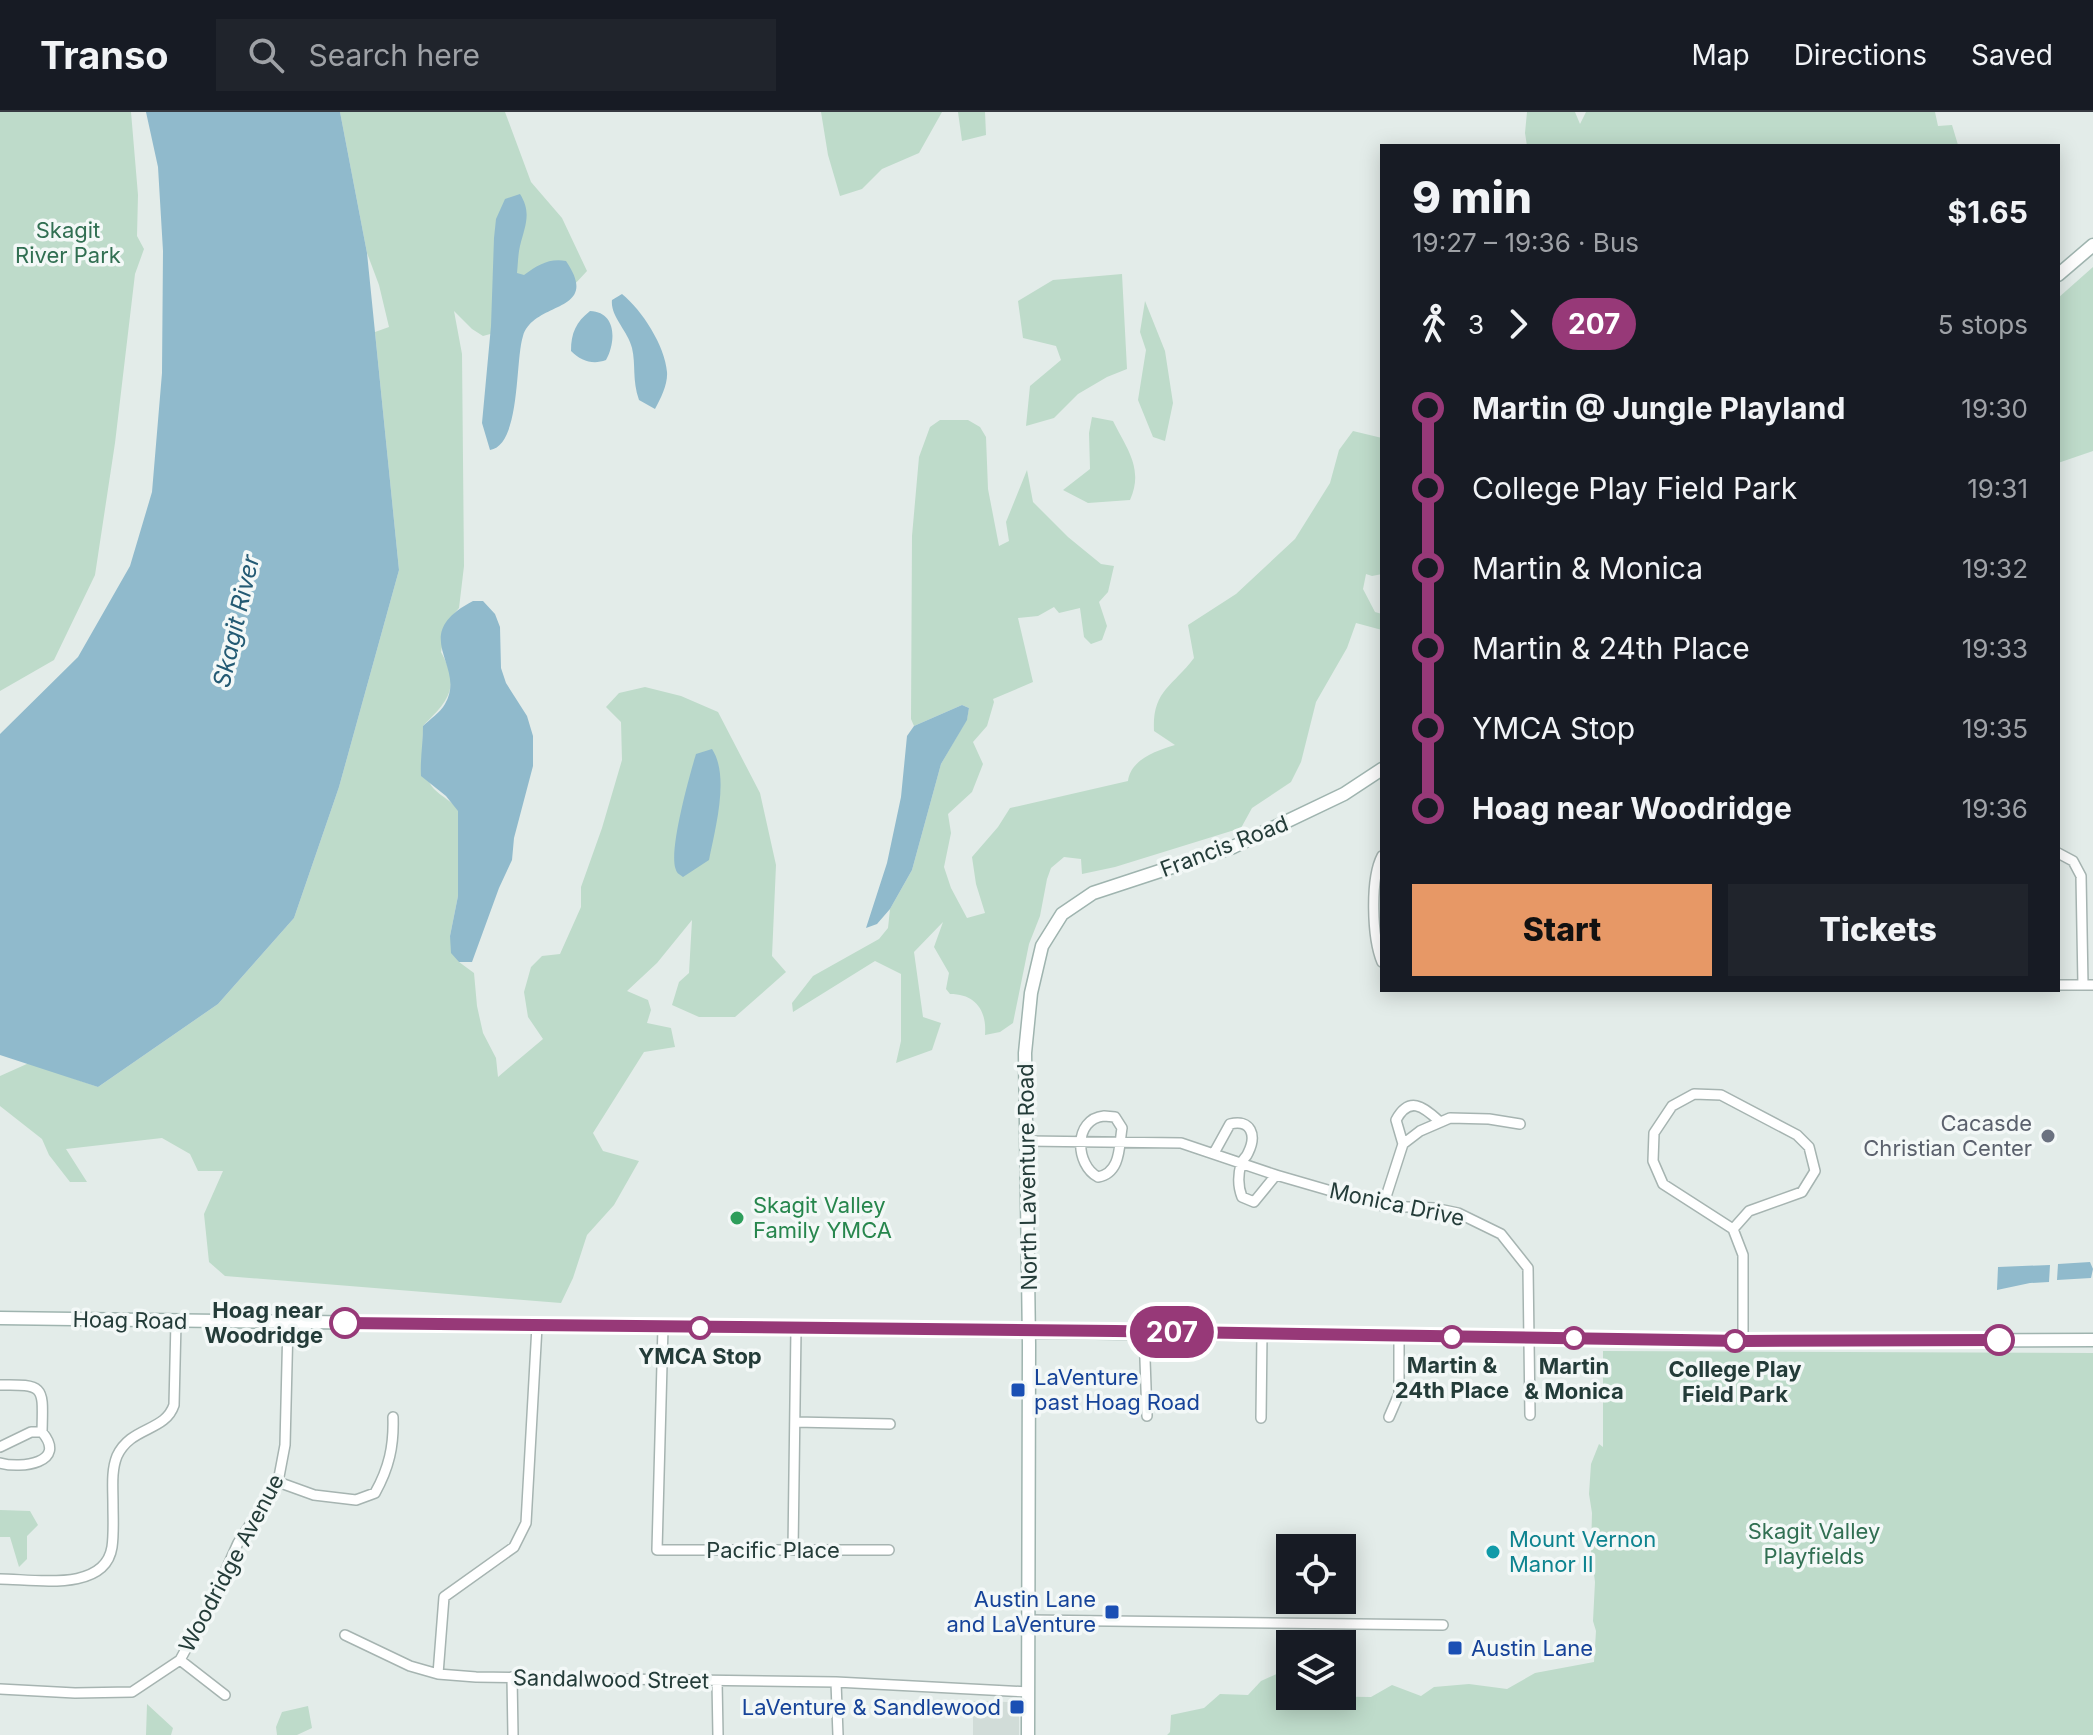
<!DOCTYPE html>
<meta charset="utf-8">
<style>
:root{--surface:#171b24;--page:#20242c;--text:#f1f3f6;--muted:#9ea1a6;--line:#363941;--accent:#e79866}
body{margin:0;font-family:Inter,sans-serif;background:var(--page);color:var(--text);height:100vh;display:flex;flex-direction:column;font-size:30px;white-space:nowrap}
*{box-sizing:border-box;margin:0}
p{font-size:26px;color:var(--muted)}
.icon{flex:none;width:44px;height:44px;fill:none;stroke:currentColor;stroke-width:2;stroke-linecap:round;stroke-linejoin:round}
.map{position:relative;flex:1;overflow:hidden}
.panel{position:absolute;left:1380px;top:32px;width:680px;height:848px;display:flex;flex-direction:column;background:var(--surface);border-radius:0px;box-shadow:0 4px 20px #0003}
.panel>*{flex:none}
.badge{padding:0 16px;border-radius:26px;font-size:28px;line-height:52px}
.buttons{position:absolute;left:1276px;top:1422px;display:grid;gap:16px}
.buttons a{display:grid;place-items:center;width:80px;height:80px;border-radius:0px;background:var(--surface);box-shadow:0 4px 20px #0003;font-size:40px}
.map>.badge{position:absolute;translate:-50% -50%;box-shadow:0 0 0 4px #fff}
.legs{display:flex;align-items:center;gap:12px;height:88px;padding:0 32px;font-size:26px}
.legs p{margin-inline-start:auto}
.summary{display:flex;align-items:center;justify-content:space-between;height:136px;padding:0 32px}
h1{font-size:44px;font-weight:800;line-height:60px}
.action{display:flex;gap:16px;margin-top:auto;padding:16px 32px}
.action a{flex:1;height:92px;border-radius:0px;background:var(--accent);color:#111;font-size:32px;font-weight:800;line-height:92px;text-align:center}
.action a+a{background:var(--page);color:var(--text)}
ul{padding:0 32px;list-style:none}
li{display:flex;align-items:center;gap:28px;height:80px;font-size:30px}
li i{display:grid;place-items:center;width:12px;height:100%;margin:0 10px;background:currentColor}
li i::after{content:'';width:20px;height:20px;margin:-10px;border:6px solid;border-radius:50%;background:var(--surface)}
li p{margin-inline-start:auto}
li:first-child i{background:linear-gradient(#0000 50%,currentColor 0)}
li:last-child i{background:linear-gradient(currentColor 50%,#0000 0)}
header{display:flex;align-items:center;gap:48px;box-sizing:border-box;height:112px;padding:0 40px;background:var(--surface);border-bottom:2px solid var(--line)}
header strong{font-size:38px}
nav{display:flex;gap:44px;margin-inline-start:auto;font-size:28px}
.search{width:560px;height:72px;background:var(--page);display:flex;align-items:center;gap:20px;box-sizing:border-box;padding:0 28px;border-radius:0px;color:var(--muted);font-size:30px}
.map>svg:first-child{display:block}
</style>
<header>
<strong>Transo</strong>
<div class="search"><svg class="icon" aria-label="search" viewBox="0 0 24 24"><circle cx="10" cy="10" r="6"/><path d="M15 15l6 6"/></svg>Search here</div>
<nav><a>Map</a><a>Directions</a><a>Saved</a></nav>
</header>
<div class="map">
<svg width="2093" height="1623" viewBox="0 0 2093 1623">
<rect width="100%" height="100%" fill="#e3ece9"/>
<path fill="#d1dcd8" d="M973,1589L1008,1590L1016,1593L1019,1601V1623H973Z"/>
<path fill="#bedbca" d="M0,0H131L138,83L137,124L144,137L135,162L115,331L95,463L54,548L0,579Z
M340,0H505L531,70L562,106L587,159C553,197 532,211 483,224L472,217L454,199L462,242L464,454L459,496L447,510L441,540C461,576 448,589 423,614C423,633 420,662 434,677C442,685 452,689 458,698V784L450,824L459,850L474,861L477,894L483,921L496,946L498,965L543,927L528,905L524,880L531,855L542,844L560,842L581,795V775L602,716L622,648L621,610L606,595L619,581L645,575L681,584L718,600L760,681L776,753L772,844L786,860L735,905H699L672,893L679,870L689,861L692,808L657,851L627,879L648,888L651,898L647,911L671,916L675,935L644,940L593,1021L603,1039L639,1049L614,1093L587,1123L573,1166L561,1191L225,1164L209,1150L204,1102L223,1059H198L190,1042L162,1026L66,1037L87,1070H70L49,1043L42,1027L0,994V964L29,951L98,975L218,892L294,806L339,675L399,458L375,220L389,215L379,173L367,141Z
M821,0H942L919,41L882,57L862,77L840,84L828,43Z
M958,0H985L986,23L962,29Z
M1527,0H1575L1580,12L1586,0H1935L1938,14L1952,13L1958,33L1527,34L1525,21Z
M2093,155V339L2058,351V186Z
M1122,162L1127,257L1107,265L1078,282L1054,306L1026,314L1030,274L1061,248L1056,234L1023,226L1018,189L1053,168Z
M1145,189L1165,239L1173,291L1165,329L1153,325L1138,288L1146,238L1140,220Z
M1092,305L1113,309C1127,337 1144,357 1130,388L1088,391L1063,378L1090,357L1089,321Z
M940,308H968L980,315L986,325L988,377L999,434L1009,429L1006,410L1027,358L1033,390L1068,425L1101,452L1114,454L1108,480L1099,490L1107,514L1102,528L1091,532L1084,525L1080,496L1059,501L1054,495L1038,504L1018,506L1033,570L993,587L994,590L987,614L973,630L983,652L972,680L948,702L951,721L944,755L951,776L967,806L985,801L976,772L972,745L998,715L1010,696L1128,669C1131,647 1156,639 1175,633L1154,619C1152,579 1172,575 1194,546L1188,513L1236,482L1295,427L1330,371L1339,338L1353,319L1382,326V462L1372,464L1366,462L1363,477L1375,500L1382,502V518L1356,511L1347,536L1316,590L1301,650L1291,670L1252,696L1241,716L1115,755L1082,762L1081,747L1064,745L1051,756L1047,767L1040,804L1029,832L1013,911L1000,920L985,923C987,899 976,882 950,882L946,877L949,861L934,835L943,810L914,840L923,905L941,911L932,938L896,951L901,929V862L875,849L793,900L792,891L813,864L879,827L888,816L890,797L912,758L941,652L967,607L969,596L962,593L914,614L911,607L912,424L919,345L930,315Z
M1603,1239L2093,1241V1623H1167L1170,1620L1171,1603L1204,1596L1220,1582L1248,1583L1261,1569L1283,1559L1290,1566V1584L1371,1585L1392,1573L1421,1584L1434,1575L1469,1572L1507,1577L1535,1561L1594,1550L1596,1519L1593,1509L1595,1470L1591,1439L1592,1401L1589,1382L1591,1352L1599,1332L1603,1335Z
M0,1398L30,1399L38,1413L27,1424V1447L19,1455L10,1425H0Z
M147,1592L173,1616L171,1623H146Z
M308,1594L312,1616L297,1623H277L276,1615L282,1600Z"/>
<path fill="#90bacc" d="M146,0H340L367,141L399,458L339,675L294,806L218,892L98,975L0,943V622L78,545L130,454L152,380L162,261L163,139L158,55Z
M520,82C532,101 525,114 520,134C518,142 518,152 517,161L524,163C538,153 549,146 566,149C602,202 534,188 523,224C515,248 521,333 490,338L482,311L491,214L494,126L496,107L505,87Z
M622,182C642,198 665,234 667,260C668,272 661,286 655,297L639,288C632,268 636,253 632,236C628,219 610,204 612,188Z
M590,199C617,200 616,230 606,248C593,253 581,249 571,239C571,221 576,210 590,199Z
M473,489H483L495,502L500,515L501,556L506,571L527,604L533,624V654L514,726L512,748L499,776L472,850H459L451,841L450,824L458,784V699L446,684L421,664C420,648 423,631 423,614C430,607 440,601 445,592C468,553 406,524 473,489Z
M962,593L969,596L967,608L941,652L912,758L890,797L877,812L866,816L887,751L901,685L907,624L914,614Z
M712,637C730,664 715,717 709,748L683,765C678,761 677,762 675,755C670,734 689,665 696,642Z
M2090,1150L2093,1157L2091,1166L2057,1168L2058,1152Z
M2050,1153L2049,1170L2030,1171L1997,1178L1998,1155Z"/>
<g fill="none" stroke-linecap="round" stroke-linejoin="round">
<defs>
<path id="street" d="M2058,741L2073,749L2081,764L2083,873
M1382,744C1370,767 1372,826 1382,850
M2058,873H2093
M1694,982L1721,983L1797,1023L1809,1035L1815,1059L1802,1080L1749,1099L1733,1117L1663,1072L1653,1049L1654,1021L1672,994Z
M1104,1004L1115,1005L1122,1016C1119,1034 1121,1061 1098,1065C1075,1053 1073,1007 1104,1004Z
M1026,1029L1181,1031L1276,1063L1383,1094L1434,1096L1458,1101L1501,1122L1528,1156L1530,1303
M1403,1032L1396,1008C1409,984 1423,994 1439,1009
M1214,1041L1230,1012C1251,1007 1257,1023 1248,1041C1246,1046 1243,1046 1241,1052C1238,1063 1238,1075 1242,1085L1254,1090L1276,1063
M1383,1094L1403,1032L1420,1019L1450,1006L1489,1007L1520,1012
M1733,1117L1743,1143V1229
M663,1215L657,1438H889
M1144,1219L1147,1304
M0,1273C46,1272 43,1275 42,1320
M1389,1305L1399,1282V1224
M1261,1306L1262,1222
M795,1310L890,1312
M0,1335L31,1320H42C68,1351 21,1357 0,1351
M278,1370L314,1383L356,1388L375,1381C389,1356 394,1334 393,1305
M793,1438L796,1217
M0,1467C33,1467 105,1481 112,1435C114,1421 113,1406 113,1392C113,1376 111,1359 117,1344C131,1314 165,1320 174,1293L176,1210
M1028,1508L1443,1513
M345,1523L410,1554L438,1562L476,1565L836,1570L1028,1580
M180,1548L225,1583
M438,1562L444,1485L514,1435L526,1411L537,1214
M512,1565L513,1623
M717,1569L718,1623
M836,1570L838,1623
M0,1577L75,1581L132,1580L180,1548L212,1489L238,1431L278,1370L285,1333L288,1211"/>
<path id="secondary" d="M2058,163L2093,133
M0,1206L1743,1229L2093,1228
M1028,1623L1029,1233L1025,941L1031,881L1042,834L1062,802L1093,781L1233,735L1344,682L1382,657"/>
</defs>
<use href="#street" stroke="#a6b4b1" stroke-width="12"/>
<use href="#secondary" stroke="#9fb4af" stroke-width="15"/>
<use href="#street" stroke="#fff" stroke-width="9"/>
<use href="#secondary" stroke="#fff" stroke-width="12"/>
</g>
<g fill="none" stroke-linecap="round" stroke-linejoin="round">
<defs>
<path id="line-1" d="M345,1211L1115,1219L1743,1229L1999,1228"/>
</defs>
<use href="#line-1" stroke="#fff" stroke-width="18"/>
<use href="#line-1" stroke="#973978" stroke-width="12"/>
</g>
<circle fill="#6b7280" stroke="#f3f8f7" stroke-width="3" cx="2048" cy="1024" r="8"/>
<circle fill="#2e9e5b" stroke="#f3f8f7" stroke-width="3" cx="737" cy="1106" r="8"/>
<g fill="#fff" stroke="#973978" stroke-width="4">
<circle cx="345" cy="1211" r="14"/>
<circle cx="700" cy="1216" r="10"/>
<circle cx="1452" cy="1225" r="10"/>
<circle cx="1574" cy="1226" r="10"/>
<circle cx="1999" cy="1228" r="14"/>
<circle cx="1735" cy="1229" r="10"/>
</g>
<g fill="#1a4fb4" stroke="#f3f8f7" stroke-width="3">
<rect x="1010" y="1270" width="16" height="16" rx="4"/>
<rect x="1104" y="1492" width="16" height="16" rx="4"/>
<rect x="1447" y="1528" width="16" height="16" rx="4"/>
<rect x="1009" y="1587" width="16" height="16" rx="4"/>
</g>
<circle fill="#0f9aa8" stroke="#f3f8f7" stroke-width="3" cx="1493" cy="1440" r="8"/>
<g text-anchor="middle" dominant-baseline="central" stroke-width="7" stroke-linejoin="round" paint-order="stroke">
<g font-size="22" fill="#316f52" stroke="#f3f8f7">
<text x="68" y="118">Skagit<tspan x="68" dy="25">River Park</tspan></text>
<text x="1814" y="1419">Skagit Valley<tspan x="1814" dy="25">Playfields</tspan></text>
</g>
<g font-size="22" fill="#243c39" stroke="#f3f8f7">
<text transform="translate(1224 734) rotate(-21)">Francis Road</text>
<text transform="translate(1027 1065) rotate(-91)">North Laventure Road</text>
<text transform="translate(1397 1092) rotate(12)">Monica Drive</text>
<text transform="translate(130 1208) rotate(1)">Hoag Road</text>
<text x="773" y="1438">Pacific Place</text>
<text transform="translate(231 1451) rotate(-62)">Woodridge Avenue</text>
<text transform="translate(611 1567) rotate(1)">Sandalwood Street</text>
</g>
<g font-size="22" fill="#5b616d" stroke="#f3f8f7" text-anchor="end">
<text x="2032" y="1011">Cacasde<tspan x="2032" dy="25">Christian Center</tspan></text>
</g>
<g font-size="22" fill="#27864d" stroke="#f3f8f7" text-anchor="start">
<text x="753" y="1093">Skagit Valley<tspan x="753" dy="25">Family YMCA</tspan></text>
</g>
<g font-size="22" font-weight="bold" fill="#243c39" stroke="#f3f8f7">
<text x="323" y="1198" text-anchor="end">Hoag near<tspan x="323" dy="25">Woodridge</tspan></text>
<text x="700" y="1244">YMCA Stop</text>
<text x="1452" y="1253">Martin &amp;<tspan x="1452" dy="25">24th Place</tspan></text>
<text x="1574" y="1254">Martin<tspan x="1574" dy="25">&amp; Monica</tspan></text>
<text x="1735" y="1257">College Play<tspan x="1735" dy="25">Field Park</tspan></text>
</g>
<g font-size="22" fill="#164399" stroke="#f3f8f7" text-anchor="start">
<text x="1034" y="1265">LaVenture<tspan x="1034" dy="25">past Hoag Road</tspan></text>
<text x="1096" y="1487" text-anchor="end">Austin Lane<tspan x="1096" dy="25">and LaVenture</tspan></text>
<text x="1471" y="1536">Austin Lane</text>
<text x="1001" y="1595" text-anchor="end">LaVenture &amp; Sandlewood</text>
</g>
<g font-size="22" fill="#0d838f" stroke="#f3f8f7" text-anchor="start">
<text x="1509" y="1427">Mount Vernon<tspan x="1509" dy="25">Manor II</tspan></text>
</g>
<g font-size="24" font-style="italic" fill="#235a73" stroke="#f3f8f7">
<text transform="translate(236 509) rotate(-77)">Skagit River</text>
</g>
</g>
</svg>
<div class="buttons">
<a><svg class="icon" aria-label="locate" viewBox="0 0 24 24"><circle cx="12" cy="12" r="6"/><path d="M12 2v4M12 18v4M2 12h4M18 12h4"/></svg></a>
<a><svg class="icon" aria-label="layers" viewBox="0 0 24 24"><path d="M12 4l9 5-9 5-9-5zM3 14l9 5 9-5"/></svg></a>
</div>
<b class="badge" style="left:1172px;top:1220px;background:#973978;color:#fff">207</b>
<section class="panel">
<div class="summary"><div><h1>9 min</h1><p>19:27 – 19:36 · Bus</p></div><b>$1.65</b></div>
<div class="legs"><svg class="icon" aria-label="walk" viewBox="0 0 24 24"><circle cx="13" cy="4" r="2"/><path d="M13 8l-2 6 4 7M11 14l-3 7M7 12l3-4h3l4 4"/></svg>3<svg class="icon" aria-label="forward" viewBox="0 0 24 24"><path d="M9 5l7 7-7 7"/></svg><b class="badge" style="background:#973978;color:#fff">207</b><p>5 stops</p></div>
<ul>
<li><i style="color:#973978"></i><b>Martin @ Jungle Playland</b><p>19:30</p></li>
<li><i style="color:#973978"></i><span>College Play Field Park</span><p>19:31</p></li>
<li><i style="color:#973978"></i><span>Martin &amp; Monica</span><p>19:32</p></li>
<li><i style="color:#973978"></i><span>Martin &amp; 24th Place</span><p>19:33</p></li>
<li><i style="color:#973978"></i><span>YMCA Stop</span><p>19:35</p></li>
<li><i style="color:#973978"></i><b>Hoag near Woodridge</b><p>19:36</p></li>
</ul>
<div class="action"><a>Start</a><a>Tickets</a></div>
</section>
</div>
